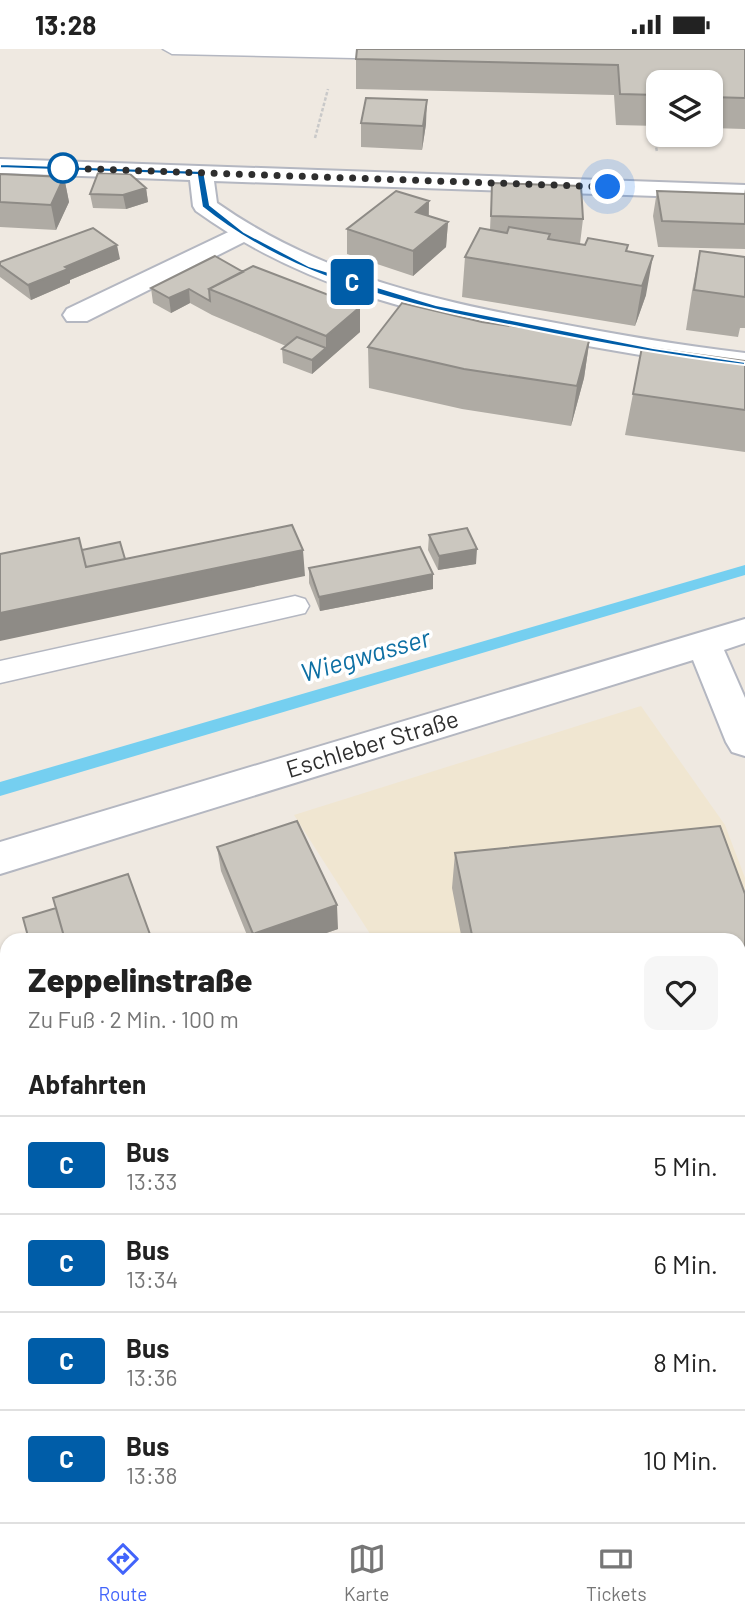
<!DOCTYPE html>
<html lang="de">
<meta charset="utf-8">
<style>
:root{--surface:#fff;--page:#f6f6f6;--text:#222;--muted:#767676;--line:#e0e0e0;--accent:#4264fb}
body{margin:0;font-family:Barlow,sans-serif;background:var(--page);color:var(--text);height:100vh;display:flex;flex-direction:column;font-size:26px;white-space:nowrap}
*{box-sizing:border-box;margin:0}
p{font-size:23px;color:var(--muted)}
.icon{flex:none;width:38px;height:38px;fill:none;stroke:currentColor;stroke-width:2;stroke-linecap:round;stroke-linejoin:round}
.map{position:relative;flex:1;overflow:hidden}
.side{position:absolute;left:0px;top:884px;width:746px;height:590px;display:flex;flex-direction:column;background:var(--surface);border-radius:21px 21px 0 0;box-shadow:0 2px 5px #0004}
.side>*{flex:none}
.badge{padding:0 14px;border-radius:5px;font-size:24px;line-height:46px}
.tools{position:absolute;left:646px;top:21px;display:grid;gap:14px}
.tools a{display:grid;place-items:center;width:77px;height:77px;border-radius:14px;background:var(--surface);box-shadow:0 2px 5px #0004;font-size:35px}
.you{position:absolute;width:35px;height:35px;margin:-18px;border:5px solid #fff;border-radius:50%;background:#1a73e8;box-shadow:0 0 0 10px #1a73e833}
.map>.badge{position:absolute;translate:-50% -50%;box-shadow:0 0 0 4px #fff}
h2{padding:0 28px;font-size:26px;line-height:63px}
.round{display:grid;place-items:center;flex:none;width:74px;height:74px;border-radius:14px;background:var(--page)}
.summary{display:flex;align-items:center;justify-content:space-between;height:119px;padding:0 28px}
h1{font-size:33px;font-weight:800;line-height:52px}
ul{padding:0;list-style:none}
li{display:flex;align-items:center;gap:21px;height:98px;padding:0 28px;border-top:2px solid var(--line)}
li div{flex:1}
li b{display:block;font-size:26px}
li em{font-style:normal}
li .badge{min-width:77px;font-weight:700;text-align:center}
.status{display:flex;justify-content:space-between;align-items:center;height:49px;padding:0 35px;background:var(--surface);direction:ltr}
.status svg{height:19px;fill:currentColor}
.tabs{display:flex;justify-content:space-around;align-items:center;height:98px;border-top:2px solid var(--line);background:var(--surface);font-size:19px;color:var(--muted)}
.tabs a{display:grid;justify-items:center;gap:4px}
.tabs .selected{color:var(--accent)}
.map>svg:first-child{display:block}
</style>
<div class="status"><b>13:28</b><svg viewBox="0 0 49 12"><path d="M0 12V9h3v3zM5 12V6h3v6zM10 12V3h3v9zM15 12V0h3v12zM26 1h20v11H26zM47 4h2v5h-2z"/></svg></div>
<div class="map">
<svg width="745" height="1473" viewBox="0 0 745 1473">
<rect width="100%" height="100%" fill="#efe9e1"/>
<path fill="#e3e1e8" d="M9,1466H571L573,1473H3L8,1472Z"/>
<path fill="#f0e6d1" d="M641,657L725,776L745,829V1218H739L738,891H374L294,766Z"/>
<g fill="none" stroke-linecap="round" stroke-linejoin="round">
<path fill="#75cff0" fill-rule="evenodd" d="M745,516V526L0,747V733Z"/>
<defs>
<path id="lane" d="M163,0H399L407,5L398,10L172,5Z
M295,547L305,550L309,557L305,564L0,634V612Z"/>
<path id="street" d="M241,177L250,180L254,185L250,190L87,272H67L63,266L67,260Z
M745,570V594L724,601L745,649V707L732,703L726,693L693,611L0,825V793Z"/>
<path id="secondary" d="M0,110L745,136V150L214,132L217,154C314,222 424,250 540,271C608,284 676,296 745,304V322C675,312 605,301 536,287C412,264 300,237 196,162L193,157L190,131L0,124Z"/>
</defs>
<use href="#lane" stroke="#b4b7c1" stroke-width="3"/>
<use href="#street" stroke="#b4b7c1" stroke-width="4"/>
<use href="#secondary" stroke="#b4b7c1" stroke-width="4"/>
<path stroke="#c9c9c9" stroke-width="2.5" stroke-dasharray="3.5 2" stroke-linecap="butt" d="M652,77L657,103
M315,89L328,40"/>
<use href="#lane" fill="#fff" fill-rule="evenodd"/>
<use href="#street" fill="#fff" fill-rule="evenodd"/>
<use href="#secondary" fill="#fff" fill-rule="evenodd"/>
</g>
<path fill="#afaba4" d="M745,0V80L710,79V33H658V77L616,76L614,46L356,40V10Z
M361,74L426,75L422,101L361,98Z
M0,125L64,128L69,153L56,181L0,178Z
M492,134L583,170L580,195L627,202L646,246L635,277L462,248L465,208L490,181Z
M146,139L148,153L126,160L93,159L90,145Z
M745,140V200L658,198L653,167L657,142L744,145Z
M429,152V167L448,173L446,198L413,227L347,205V180Z
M700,202L745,208V279H740L738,288L686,281L692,242Z
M120,210L70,231V234L31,251L0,228V213Z
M243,223L360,258V283L312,325L283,314L282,300L286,297L212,266L190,254L171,264L153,254L151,239Z
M482,273L590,288L584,329L571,377L462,360L369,339L368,298Z
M745,312V403L625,386L633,345Z
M429,486L476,515L438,521L428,501Z
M309,519L433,540L320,562L309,534Z
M217,798L338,880L306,891H249L221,822Z
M455,804L745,845V1138L738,1139V891H462L452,839Z"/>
<path fill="#8e8b86" d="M427,51L426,75L422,101L423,77Z
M64,128L69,153L56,181L51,156Z
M146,139L148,153L126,160L123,146Z
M429,152L428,177L416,163Z
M448,173L446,198L413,227V202Z
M117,196L120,210L70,231V234L31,251L28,236L65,218Z
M653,207L646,246L635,277L642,237Z
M189,240L190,254L171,264L169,249Z
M360,258V283L312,325V311L326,299V287Z
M590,288L584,329L571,377L577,337Z
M477,500L476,515L438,521L439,507Z
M303,501L305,527L0,592V564Z
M433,525V540L320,562L319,548Z
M337,856L338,880L306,891H254L253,885Z
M0,1215L7,1225L4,1355L0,1350Z"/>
<path fill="#cbc7bf" stroke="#8e8b86" stroke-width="2" d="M357,0H745V49L710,48V33H658V46L620,45L618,16L356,10Z
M366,49L427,51L423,77L361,74Z
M98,124L130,125L146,139L123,146L90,145Z
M0,125L64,128L51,156L0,153Z
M492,134L581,137L583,170L491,167Z
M396,142L429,152L416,163L448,173L413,202L347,180Z
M657,142L745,145V175L662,172Z
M509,178L550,185L548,190L585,196L588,189L628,196L626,202L653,207L642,237L465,208L480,179L507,184Z
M93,179L117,196L65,218L68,220L28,236L0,216V213Z
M700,202L745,208V248L694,241Z
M215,207L243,223L209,240L210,252L189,240L169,249L151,239Z
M253,217L360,258L326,287L209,240Z
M402,254L482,273L590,288L577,337L464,320L368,298Z
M297,288L326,299L312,311L282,300Z
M642,298L745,312V361L633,345Z
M292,476L303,501L0,564V505L79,489L86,518Z
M467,479L477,500L439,507L429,486Z
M120,493L125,510L86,518L82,501Z
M420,498L433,525L319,548L309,519Z
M297,772L337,856L253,885L217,798Z
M720,777L745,845V1112H738V891H473L455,804Z
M128,825L152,891H65L53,849Z
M56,859L65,891H29L23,869Z"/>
<path fill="#005da8" stroke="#fff" stroke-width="2" d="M0,115L204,122L210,156L244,183L309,217L436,256L653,299L745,313V316C670,307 597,294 524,279C410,257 294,232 202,158L197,126L0,119Z"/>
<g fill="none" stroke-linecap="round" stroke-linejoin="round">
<path stroke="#2e2e2e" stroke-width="7" stroke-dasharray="0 12.6" d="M63,119L608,138"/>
</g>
<circle fill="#fff" stroke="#005da8" stroke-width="3.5" cx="63" cy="119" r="14"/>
<g text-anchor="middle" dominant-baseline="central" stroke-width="7" stroke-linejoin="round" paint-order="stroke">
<g font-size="24" fill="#2e2e2e" stroke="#fff">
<text transform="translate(372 694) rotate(-17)">Eschleber Straße</text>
</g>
<g font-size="26" font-style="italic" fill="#0d6fa3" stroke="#fff">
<text transform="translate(365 605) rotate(-16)">Wiegwasser</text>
</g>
</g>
</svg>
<div class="tools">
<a><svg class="icon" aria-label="layers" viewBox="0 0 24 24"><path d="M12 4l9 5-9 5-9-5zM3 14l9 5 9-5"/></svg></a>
</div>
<div class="you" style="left:608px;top:138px"></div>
<b class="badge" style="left:352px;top:233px;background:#005da8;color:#fff">C</b>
<section class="side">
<div class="summary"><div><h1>Zeppelinstraße</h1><p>Zu Fuß · 2 Min. · 100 m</p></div><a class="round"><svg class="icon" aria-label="heart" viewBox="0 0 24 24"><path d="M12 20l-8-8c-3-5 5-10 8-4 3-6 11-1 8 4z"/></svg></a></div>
<h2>Abfahrten</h2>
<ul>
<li><span class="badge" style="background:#005da8;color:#fff">C</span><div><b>Bus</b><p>13:33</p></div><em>5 Min.</em></li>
<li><span class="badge" style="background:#005da8;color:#fff">C</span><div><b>Bus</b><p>13:34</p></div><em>6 Min.</em></li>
<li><span class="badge" style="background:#005da8;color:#fff">C</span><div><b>Bus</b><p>13:36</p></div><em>8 Min.</em></li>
<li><span class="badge" style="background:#005da8;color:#fff">C</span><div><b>Bus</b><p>13:38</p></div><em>10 Min.</em></li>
</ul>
</section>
</div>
<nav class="tabs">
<a class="selected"><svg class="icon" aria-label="directions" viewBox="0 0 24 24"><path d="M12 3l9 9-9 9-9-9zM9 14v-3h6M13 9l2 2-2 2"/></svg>Route</a>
<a><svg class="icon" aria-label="map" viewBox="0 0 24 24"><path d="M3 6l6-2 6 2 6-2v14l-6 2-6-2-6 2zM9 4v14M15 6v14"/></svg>Karte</a>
<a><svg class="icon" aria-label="tickets" viewBox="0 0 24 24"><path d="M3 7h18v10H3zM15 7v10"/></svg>Tickets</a>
</nav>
